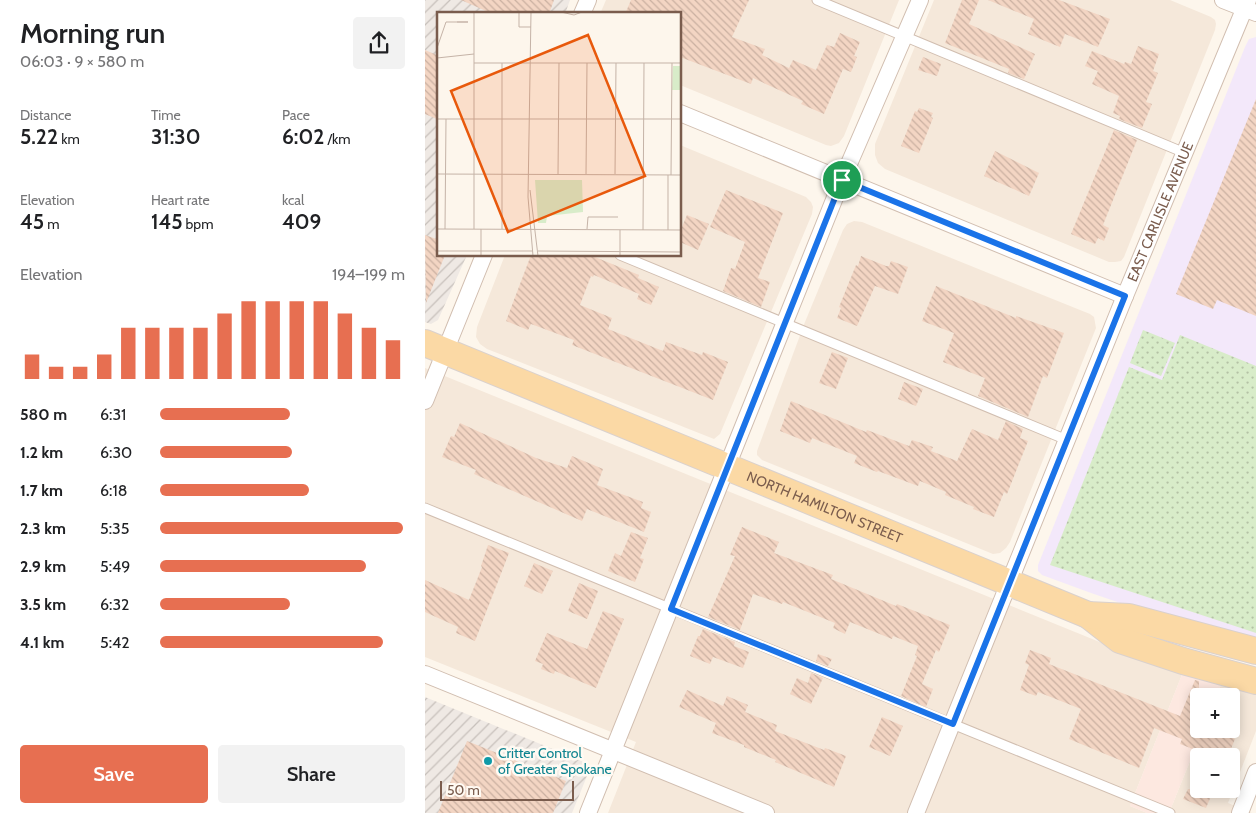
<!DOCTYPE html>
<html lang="en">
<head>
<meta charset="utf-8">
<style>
	body { margin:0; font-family:Cabin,sans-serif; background:#f2f2f2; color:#202124; height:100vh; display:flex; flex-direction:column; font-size:19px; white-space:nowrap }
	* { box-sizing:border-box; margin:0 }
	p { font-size:16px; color:#757577 }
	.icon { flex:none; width:28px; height:28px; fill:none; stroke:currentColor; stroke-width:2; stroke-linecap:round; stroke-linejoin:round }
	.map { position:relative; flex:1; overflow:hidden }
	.side { display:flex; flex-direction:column; background:#fff; width:425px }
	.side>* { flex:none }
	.fabs { position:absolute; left:765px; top:688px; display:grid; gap:10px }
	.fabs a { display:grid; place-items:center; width:50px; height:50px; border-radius:5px; background:#fff; box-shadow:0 2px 12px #0003; font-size:25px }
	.scale { position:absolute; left:15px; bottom:12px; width:134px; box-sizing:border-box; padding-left:5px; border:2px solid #7a5c4d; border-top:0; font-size:14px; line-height:18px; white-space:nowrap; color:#7a5c4d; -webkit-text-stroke:4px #fffaf3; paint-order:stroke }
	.pin { position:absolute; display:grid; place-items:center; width:42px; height:42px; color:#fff; margin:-21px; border:2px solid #fff; border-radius:50%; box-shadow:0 1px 5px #0007 }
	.round { display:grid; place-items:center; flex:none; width:52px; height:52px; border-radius:5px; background:#f2f2f2 }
	.summary { display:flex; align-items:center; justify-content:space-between; height:85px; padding:0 20px }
	h1 { font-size:28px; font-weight:600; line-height:38px }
	.metrics { display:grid; grid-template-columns:repeat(3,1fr); gap:8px; height:85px; padding:5px 20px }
	.metrics div { display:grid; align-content:center }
	.metrics b { font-size:21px; font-weight:600 }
	.metrics small { font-size:14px; font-weight:400 }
	.metrics p { font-size:14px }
	.chart { height:140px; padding:10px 20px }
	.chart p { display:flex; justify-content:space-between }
	.chart svg { width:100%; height:90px; margin-top:5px; stroke:#e76f51; stroke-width:6 }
	.action { display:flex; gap:10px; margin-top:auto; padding:10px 20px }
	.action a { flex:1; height:58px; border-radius:5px; background:#e76f51; color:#fff; font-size:20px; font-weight:600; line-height:58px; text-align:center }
	.action a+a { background:#f2f2f2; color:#202124 }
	ul { padding:0 20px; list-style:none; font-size:16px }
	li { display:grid; grid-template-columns:80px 60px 1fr; align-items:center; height:38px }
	li i { height:12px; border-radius:6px; background:#e76f51 }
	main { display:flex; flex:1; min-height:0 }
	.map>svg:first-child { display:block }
</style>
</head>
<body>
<main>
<section class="side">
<div class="summary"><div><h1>Morning run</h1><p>06:03 · 9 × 580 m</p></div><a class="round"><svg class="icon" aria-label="share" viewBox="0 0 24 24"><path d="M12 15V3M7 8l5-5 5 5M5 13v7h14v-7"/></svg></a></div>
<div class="metrics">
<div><p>Distance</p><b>5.22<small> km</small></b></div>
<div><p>Time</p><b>31:30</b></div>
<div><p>Pace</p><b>6:02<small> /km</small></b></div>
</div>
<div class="metrics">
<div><p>Elevation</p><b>45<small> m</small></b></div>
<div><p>Heart rate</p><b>145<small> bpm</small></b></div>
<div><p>kcal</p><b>409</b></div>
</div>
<div class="chart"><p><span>Elevation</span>194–199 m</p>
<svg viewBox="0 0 160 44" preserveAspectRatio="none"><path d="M5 44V32M15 44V38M25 44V38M35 44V32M45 44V19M55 44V19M65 44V19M75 44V19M85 44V12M95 44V6M105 44V6M115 44V6M125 44V6M135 44V12M145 44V19M155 44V25"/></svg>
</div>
<ul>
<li><b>580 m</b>6:31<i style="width:53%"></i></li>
<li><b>1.2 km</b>6:30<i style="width:54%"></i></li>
<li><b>1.7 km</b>6:18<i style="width:61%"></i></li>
<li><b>2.3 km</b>5:35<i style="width:99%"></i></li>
<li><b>2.9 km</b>5:49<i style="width:84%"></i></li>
<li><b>3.5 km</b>6:32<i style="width:53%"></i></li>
<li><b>4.1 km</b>5:42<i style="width:91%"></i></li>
</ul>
<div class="action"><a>Save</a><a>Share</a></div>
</section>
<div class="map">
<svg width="831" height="813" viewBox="0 0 831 813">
	<defs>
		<pattern id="industrial-furrows" width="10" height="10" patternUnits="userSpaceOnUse" patternTransform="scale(1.25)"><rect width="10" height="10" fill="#efe9e4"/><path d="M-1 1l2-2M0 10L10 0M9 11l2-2" fill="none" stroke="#c7c0bb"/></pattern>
		<pattern id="green-dots" width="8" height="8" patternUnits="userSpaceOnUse" patternTransform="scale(1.25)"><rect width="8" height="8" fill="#d8ecc9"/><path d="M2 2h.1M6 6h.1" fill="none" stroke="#b4c2a5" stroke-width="1.8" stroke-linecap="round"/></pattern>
		<pattern id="building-back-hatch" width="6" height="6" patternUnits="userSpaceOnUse" patternTransform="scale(1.25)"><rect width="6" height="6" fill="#f3d5c3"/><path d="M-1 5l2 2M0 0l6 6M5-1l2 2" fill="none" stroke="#cab0a1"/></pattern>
	</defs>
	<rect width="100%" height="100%" fill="#fdf6ec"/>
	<g fill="#f5e8da" fill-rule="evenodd">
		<polygon points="181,0 474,0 419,136 414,143 406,146 401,145 255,85 255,14 175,14"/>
		<polygon points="509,0 745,0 786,17 790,20 791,24 790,30 699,257 696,261 690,262 684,262 460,169 453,163 450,155 450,144"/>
		<polygon points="255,145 381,197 386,202 388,207 387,214 295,434 289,439 62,349 55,344 51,337 52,327 80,255 255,255"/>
		<polygon points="429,221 437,222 665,314 669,317 671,328 585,542 581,548 575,553 568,554 337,460 332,455 332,451 380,322 418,230 422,224"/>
		<polygon points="0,368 682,645 758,672 705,806 722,813 183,813 211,742 0,657"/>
		<path d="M796,684L831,692V731L803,803L827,813H744L778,729H806V696H792ZM774,756H806V789H774Z"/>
	</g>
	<polygon fill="#fde8e0" points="758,672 796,684 792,696 774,696 774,729 778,729 744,813 722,813 705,806"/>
	<g fill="url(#industrial-furrows)">
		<polygon points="0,0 145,0 140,14 14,14 14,255 42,255 13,320 6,324 0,322"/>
		<polygon points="0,697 157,761 161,768 162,776 147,813 0,813"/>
	</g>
	<polygon fill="#f3e8fa" points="831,37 831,642 716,610 666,593 617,575 613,571 613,565 820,47 824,39"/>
	<g fill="url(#green-dots)">
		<polygon points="718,330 750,343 736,376 705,363"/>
		<polygon points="755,335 831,366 831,633 625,565 704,367 737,380"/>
	</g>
	<g fill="url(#building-back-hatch)">
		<polygon points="36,0 129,0 124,14 60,14 61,11"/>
		<polygon points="206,0 324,0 307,37 340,49 337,55 364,68 368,60 391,70 402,45 409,47 415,33 435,42 429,56 432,57 426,72 418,69 399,114 376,104 378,101 328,78 326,84 255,57 255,14 200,14"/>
		<polygon points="537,0 554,0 544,24 610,54 599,79 583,73 584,69 520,43"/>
		<polygon points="563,0 634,0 685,19 673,47 640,34 635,47 603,34 609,19"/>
		<polygon points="713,46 734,54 728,71 733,73 721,102 727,104 717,128 694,119 695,116 688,113 694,96 667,84 673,71 660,66 667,51 699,64 700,62 706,64"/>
		<polygon points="0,50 14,56 14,120 0,114"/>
		<polygon points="498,57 516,64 512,76 493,70"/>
		<polygon points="831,99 831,316 792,300 788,309 751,294"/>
		<polygon points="494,108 508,113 506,117 508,118 494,153 476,146 490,111 492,112"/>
		<polygon points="689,130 712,140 678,225 684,228 679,241 673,238 670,244 646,234"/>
		<polygon points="570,151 614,173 604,196 559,176"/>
		<polygon points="301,190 358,213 333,278 345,282 336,307 298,291 306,268 310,269 320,242 285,227"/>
		<polygon points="262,215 284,224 273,250 255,242 255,232"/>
		<polygon points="0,235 14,240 14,255 20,255 1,303"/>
		<polygon points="106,255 165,255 214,275 213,278 234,287 226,305 212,299 214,294 169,275 168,277 166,276 155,305 187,318 183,329 238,351 241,342 277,355 278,352 303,362 288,400 147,345 149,340 106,324 103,330 81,321"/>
		<polygon points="436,256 461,266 464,266 466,261 483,267 473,294 450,286 432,326 412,318 416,308 414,307 431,265 433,266"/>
		<polygon points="511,286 591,318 591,316 639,333 622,378 618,376 603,417 553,396 560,378 518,362 529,333 497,321"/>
		<polygon points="407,352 423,358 411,389 394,383"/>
		<polygon points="479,382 498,389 491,406 473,399"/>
		<polygon points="366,401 441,432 442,430 484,446 487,440 508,447 506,451 532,461 547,429 573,440 581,421 598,429 595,438 603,441 582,494 579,492 569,517 548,509 549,507 520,495 521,492 495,481 493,486 453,471 452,472 429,463 432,456 387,438 385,443 355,431"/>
		<polygon points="35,423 111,458 142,468 147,456 178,469 172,485 218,502 216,508 226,512 219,532 162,509 157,521 49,474 51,470 17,457 26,436 29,437"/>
		<polygon points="317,527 354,542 349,553 408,575 406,579 471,606 472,604 525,625 514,652 511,650 497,684 508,689 501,707 476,696 492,656 490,655 493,646 468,636 467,639 425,622 420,634 408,628 410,623 358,602 357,604 328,594 315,630 283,617 310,556 305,555"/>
		<polygon points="206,532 223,538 215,558 219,559 210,582 183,571 190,553 196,556"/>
		<polygon points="63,545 84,553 50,641 31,633 33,627 0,612 0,580 44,600 57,567 56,566"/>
		<polygon points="109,563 128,571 117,594 99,586"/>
		<polygon points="154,583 173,591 162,619 143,611"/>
		<polygon points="178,611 199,619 171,688 130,671 129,674 116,669 118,664 110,661 122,633 162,649"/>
		<polygon points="278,629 310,642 309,646 324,652 318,668 288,657 285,664 265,656 273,636 275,636"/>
		<polygon points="605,650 626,658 624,664 755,716 770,680 774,681 774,729 785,729 810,739 803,756 771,756 773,751 755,744 757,739 729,728 714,768 644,739 656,709 613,692 611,696 595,690 604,665 600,663"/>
		<polygon points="393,654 407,659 403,666 391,661"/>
		<polygon points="386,673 398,678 386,704 365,694 372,678 383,683"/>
		<polygon points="262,690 298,706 302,696 323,705 320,712 352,725 350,731 399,750 400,748 421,756 409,787 350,762 351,760 319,747 319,745 287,733 291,723 254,707"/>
		<polygon points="457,717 478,726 465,756 444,747"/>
		<polygon points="42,741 141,781 128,813 13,813"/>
		<polygon points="763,789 789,789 781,808 758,799"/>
	</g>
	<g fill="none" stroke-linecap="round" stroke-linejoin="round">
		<g stroke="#d1beb0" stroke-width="11">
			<g id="lane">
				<polyline points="392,0 760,153"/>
				<polyline points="195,255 642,440"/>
				<polyline points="0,508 745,813"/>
			</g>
		</g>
		<g stroke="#d1beb0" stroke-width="18">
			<g id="street">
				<polyline points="798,0 831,13"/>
				<polyline points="157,14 163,0"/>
				<polyline points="255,113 700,296"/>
				<polyline points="0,401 59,255"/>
				<polyline points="0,674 341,813"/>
				<polyline points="163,813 417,180 495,0"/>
				<path id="s1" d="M491,813L700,296L823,0"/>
				<polyline points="815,813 831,772"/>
			</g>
		</g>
		<g stroke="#dad1cd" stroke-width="28">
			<g id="primary">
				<path id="s2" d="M0,343L663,615L695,640L758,661L831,681"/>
				<polyline points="663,615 704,617 831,651"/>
			</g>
		</g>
		<use href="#lane" stroke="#fff" stroke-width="9"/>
		<use href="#street" stroke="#fff" stroke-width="16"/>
		<use href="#primary" stroke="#fbd9a5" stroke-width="26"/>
	</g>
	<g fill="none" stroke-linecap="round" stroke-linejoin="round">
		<g stroke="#fff" stroke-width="10">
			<polygon id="route" points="417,180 700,296 528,724 246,609"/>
		</g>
		<use href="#route" stroke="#1a73e8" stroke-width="6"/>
	</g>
	<circle fill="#0f9aa8" stroke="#fffaf3" stroke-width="2" cx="63" cy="761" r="5"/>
	<g text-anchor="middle" stroke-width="5" stroke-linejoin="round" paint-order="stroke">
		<g font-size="14" fill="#7a5c4d" stroke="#fffaf3">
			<text dy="5" stroke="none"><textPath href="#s1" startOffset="649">EAST CARLISLE AVENUE</textPath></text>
			<text dy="5" stroke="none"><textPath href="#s2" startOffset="432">NORTH HAMILTON STREET</textPath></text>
		</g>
		<g font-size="14" fill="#0d838f" stroke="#fffaf3" text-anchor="start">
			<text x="73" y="758">Critter Control<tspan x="73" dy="16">of Greater Spokane</tspan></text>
		</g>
	</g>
	<g transform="translate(12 12)">
		<rect width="244" height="244" fill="#fdf6ec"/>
		<path d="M236,54H244V78H235ZM98,168H145L146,200L110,204L109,211H101Z" fill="#d8ecc9"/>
		<path fill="none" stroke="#c5b3a7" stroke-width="1" d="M82,0V15H94M94,0L91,185L96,244M124,0L137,3L145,0M0,36L9,10H31H20M0,46L37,42M37,51H244M0,107H244M0,162L244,163M121,162L122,51M149,162L150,51M178,162L179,51M231,163V218M234,163L235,51M93,178L101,244M0,217L244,218M8,217L9,107M37,217V0M44,217V244M65,217V51M150,217L151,205H181M183,218V244M206,218L207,51M0,239H96M101,239L244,240"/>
		<path fill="#e8590c" fill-opacity="0.15" stroke="#e8590c" stroke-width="2.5" d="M151,23L208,164L71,220L14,79Z"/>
		<rect width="244" height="244" fill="none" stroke="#7a5c4d" stroke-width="2.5"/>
	</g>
</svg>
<div class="fabs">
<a>+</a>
<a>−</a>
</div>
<div class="scale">50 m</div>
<div class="pin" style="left:417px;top:180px;background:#1e9e55"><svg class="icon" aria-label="arrive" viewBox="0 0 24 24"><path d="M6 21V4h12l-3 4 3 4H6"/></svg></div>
</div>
</main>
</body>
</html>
